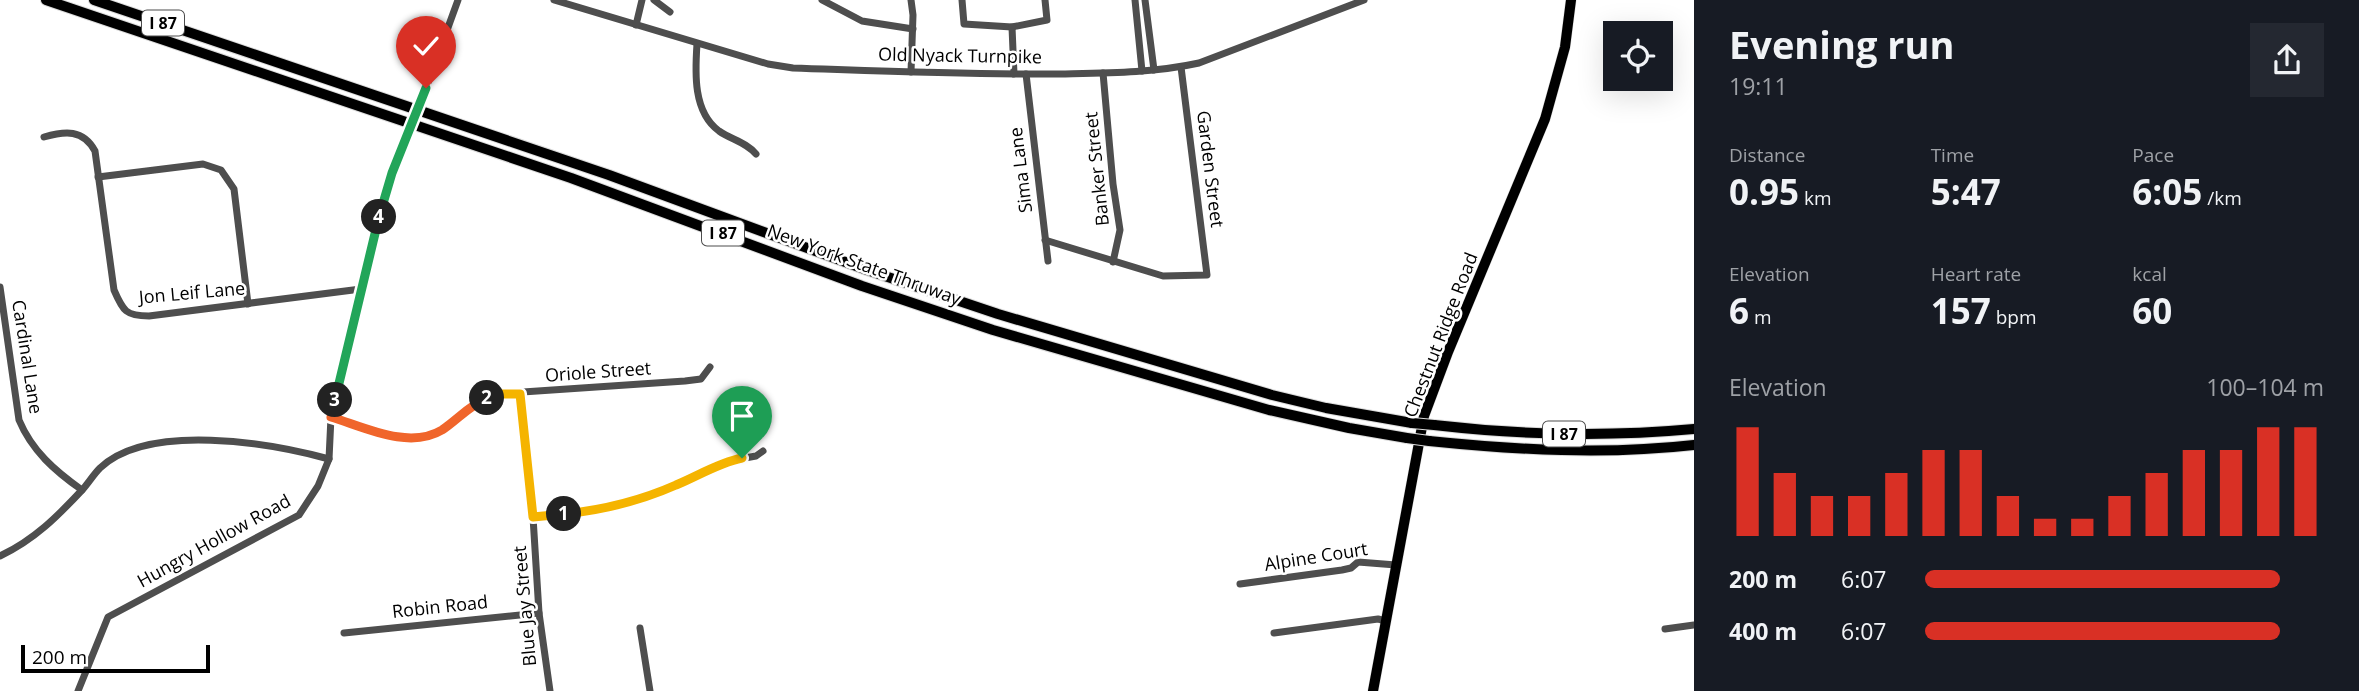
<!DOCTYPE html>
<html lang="en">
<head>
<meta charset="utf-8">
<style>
	body { margin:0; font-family:"Open Sans",sans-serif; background:#242831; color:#f1f3f6; height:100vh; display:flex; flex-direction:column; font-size:26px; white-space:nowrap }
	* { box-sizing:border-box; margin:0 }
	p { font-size:23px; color:#9ea1a6 }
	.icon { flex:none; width:38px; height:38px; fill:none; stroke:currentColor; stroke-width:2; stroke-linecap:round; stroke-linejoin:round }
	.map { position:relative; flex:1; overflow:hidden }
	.details { display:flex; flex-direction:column; background:#171b24; width:665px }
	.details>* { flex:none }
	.buttons { position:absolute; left:1603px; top:21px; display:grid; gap:14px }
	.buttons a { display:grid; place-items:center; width:70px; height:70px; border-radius:0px; background:#171b24; box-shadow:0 7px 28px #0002; font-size:35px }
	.scale { position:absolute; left:21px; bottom:18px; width:189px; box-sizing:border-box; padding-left:7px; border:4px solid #000; border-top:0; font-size:19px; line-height:24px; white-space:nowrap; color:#000; -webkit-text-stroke:5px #fff; paint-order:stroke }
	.pin { position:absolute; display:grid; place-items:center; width:60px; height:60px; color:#fff; margin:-72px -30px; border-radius:50% 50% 50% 0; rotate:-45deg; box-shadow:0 0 7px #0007 }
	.pin .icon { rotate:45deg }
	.km { position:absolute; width:35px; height:35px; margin:-18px; border-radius:50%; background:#222; color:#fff; font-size:19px; line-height:35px; text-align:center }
	.round { display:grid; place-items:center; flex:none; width:74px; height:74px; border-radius:0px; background:#242831 }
	.overview { display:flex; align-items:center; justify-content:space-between; height:119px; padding:0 35px }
	h1 { font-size:38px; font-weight:700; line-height:52px }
	.figures { display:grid; grid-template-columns:repeat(3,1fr); gap:10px; height:119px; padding:7px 35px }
	.figures div { display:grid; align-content:center }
	.figures b { font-size:35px; font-weight:700 }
	.figures small { font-size:19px; font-weight:400 }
	.figures p { font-size:19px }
	.chart { height:196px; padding:14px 35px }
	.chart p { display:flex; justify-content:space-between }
	.chart svg { width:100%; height:126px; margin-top:7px; stroke:#d93025; stroke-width:6 }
	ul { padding:0 35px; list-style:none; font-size:23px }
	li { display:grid; grid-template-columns:112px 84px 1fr; align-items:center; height:52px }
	li i { height:18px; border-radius:9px; background:#d93025 }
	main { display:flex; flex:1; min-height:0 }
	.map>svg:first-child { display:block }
</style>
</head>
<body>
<main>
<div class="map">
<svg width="1694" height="691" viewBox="0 0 1694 691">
	<rect width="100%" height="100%" fill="#fff"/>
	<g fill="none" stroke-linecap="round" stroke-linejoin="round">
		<g stroke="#dbdbdb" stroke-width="11">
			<polyline id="major" points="1373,691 1424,416 1448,352 1545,119 1565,47 1571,0"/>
		</g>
		<g stroke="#dbdbdb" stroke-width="12">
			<g id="highway">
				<polyline points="46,0 571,178 862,286 993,330 1269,410 1349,428 1407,438"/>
				<polyline points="94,0 609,175 867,270 998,314 1272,395 1326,408 1412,423"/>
				<path d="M1434,425C1520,435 1607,437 1694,429"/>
				<path d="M1429,441C1517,450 1606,455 1694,445"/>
			</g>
		</g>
		<g stroke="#4e4e4e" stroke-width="7">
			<path d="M554,0L768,64L793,68C882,71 971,75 1060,74C1107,73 1153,73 1199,63L1364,0"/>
			<polyline points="654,0 670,12"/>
			<polyline points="822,0 862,21 913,29"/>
			<polyline points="911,0 913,15 911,72"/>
			<polyline points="962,0 964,24 1012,27 1047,20 1045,0"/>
			<polyline points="1135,0 1142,71"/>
			<polyline points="1145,0 1154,70"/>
			<polyline points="636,25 642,0"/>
			<polyline points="1012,27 1014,74"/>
			<path d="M697,44C695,73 693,112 719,131C732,140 746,142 756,154"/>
			<polyline points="1103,73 1113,184 1120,230 1113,262"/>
			<polyline points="1026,74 1048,261"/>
			<polyline points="426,88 458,0"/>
			<path d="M44,137C65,131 83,129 95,151L114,290C123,311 126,316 149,316L361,289"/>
			<polyline points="98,177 203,164 221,170 234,189 248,304"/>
			<polyline points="1045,240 1163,276 1207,275 1181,67"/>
			<path d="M0,287L19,420C32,451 55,471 82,490"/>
			<polyline points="520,393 533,517 539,613 550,691"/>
			<path d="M331,417C366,427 412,452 445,428C462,416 476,403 495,394L685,381L701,379L710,367"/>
			<polyline points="533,517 593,511 620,504 672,487 723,462 756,456 763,451"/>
			<path d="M0,556C34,540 58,516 83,489C89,482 94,474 100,468C149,422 270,443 329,459"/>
			<polyline points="1240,584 1342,570 1351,568 1358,562 1396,565"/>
			<polyline points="640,628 650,691"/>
			<polyline points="1665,629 1694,625"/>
			<polyline points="344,633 539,613"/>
			<polyline points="1274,633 1378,619 1386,621"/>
			<polyline points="78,691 108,617 299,515 318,486 329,459 331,417 346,350 384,199 402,146"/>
		</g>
		<use href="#major" stroke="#000" stroke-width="10"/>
		<use href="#highway" stroke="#000" stroke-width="10"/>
		<g stroke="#dbdbdb" stroke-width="12" stroke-linecap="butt">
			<g id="highway-bridge">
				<polyline points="1412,423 1434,425"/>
				<polyline points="1407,438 1429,441"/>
			</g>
		</g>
		<polyline stroke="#4e4e4e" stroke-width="7" points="402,146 426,88"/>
		<use href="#highway-bridge" stroke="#000" stroke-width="10"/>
	</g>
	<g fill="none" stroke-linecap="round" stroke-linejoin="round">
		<g stroke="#fff" stroke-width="14">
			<path id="split-1" d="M564,514C602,510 640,501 676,485C698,476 718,463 742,458"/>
		</g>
		<g stroke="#fff" stroke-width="14">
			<polyline id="split-2" points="487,398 495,394 520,394 533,517 564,514"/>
		</g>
		<g stroke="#fff" stroke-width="14">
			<path id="split-3" d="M335,400L331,417C364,427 409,450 442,430C457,420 470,405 487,398"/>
		</g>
		<g stroke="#fff" stroke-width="14">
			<polyline id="split-4" points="335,400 379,217"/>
		</g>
		<g stroke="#fff" stroke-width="14">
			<polyline id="split-5" points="379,217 392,173 426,88"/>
		</g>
		<use href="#split-1" stroke="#f5b400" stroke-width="9"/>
		<use href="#split-2" stroke="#f5b400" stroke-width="9"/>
		<use href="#split-3" stroke="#f0652b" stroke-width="9"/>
		<use href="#split-4" stroke="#22a559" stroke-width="9"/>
		<use href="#split-5" stroke="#22a559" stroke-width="9"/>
	</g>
	<g text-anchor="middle" stroke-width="5" stroke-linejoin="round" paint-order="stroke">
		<g fill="#fff" stroke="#4c4c4c" stroke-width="2">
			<rect x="142" y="10.5" width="42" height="25" rx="5"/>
			<rect x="702" y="220.5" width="42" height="25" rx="5"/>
			<rect x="1543" y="421.5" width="42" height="25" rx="5"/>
		</g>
		<g font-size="16" font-weight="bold" fill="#000">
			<text x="163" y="29">I 87</text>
			<text x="723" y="239">I 87</text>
			<text x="1564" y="440">I 87</text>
		</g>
		<g font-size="18" fill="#000" stroke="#fff">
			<text transform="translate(960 56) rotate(1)" y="6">Old Nyack Turnpike</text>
			<text transform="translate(1097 169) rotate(-96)" y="6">Banker Street</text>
			<text transform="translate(1210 169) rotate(83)" y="6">Garden Street</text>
			<text transform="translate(1021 170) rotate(-97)" y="6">Sima Lane</text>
			<text transform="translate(864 265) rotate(20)" y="6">New York State Thruway</text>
			<text transform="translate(192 293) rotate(-5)" y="6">Jon Leif Lane</text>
			<text transform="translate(1441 335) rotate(-69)" y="6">Chestnut Ridge Road</text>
			<text transform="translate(27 357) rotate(81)" y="6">Cardinal Lane</text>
			<text transform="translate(598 372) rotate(-4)" y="6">Oriole Street</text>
			<text transform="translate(214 541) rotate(-29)" y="6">Hungry Hollow Road</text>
			<text transform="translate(1316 557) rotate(-9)" y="6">Alpine Court</text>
			<text transform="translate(525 606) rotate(-95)" y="6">Blue Jay Street</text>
			<text transform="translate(440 607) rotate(-6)" y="6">Robin Road</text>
		</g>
	</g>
</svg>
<div class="buttons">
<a><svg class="icon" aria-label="locate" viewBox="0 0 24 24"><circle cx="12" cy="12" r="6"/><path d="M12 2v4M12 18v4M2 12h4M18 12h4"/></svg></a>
</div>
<div class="scale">200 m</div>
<div class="pin" style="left:742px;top:458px;background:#1e9e55"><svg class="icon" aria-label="arrive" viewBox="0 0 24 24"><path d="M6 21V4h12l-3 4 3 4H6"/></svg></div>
<div class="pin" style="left:426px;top:88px;background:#d93025"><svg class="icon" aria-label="check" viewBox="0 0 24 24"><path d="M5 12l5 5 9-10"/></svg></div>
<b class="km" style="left:564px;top:514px">1</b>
<b class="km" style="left:487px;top:398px">2</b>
<b class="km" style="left:335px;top:400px">3</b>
<b class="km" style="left:379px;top:217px">4</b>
</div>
<section class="details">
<div class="overview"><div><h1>Evening run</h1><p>19:11</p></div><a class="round"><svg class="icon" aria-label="share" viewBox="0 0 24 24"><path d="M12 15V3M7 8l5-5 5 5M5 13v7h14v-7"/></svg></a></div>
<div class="figures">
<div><p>Distance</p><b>0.95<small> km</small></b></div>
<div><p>Time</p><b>5:47</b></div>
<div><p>Pace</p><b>6:05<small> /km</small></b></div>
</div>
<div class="figures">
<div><p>Elevation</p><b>6<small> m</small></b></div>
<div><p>Heart rate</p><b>157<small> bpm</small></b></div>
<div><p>kcal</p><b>60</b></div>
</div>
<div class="chart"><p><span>Elevation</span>100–104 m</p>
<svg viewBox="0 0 160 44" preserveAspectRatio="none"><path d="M5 44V6M15 44V22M25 44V30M35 44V30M45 44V22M55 44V14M65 44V14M75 44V30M85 44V38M95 44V38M105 44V30M115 44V22M125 44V14M135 44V14M145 44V6M155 44V6"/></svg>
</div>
<ul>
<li><b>200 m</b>6:07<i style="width:89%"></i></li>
<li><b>400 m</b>6:07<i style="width:89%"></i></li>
</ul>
</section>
</main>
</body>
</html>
